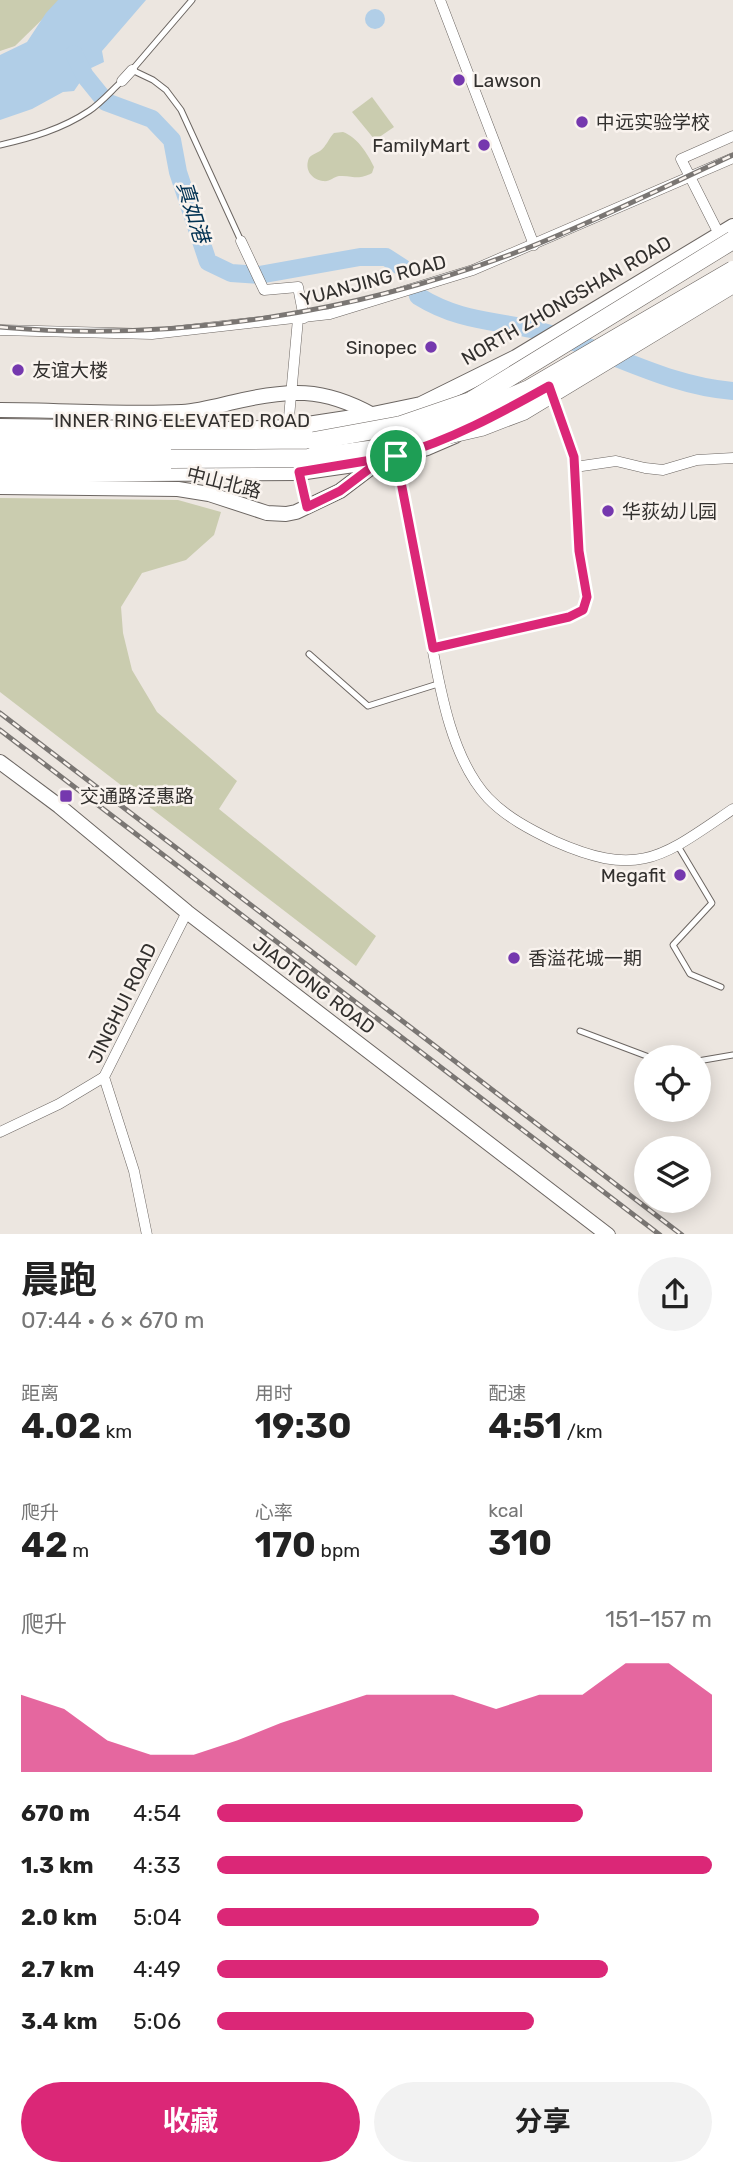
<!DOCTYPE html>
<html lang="zh">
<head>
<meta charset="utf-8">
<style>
	body { margin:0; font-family:Rubik,"Noto Sans SC",sans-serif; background:#f2f2f2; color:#222; height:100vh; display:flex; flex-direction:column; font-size:26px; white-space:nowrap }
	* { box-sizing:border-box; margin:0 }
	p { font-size:23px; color:#767676 }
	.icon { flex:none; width:38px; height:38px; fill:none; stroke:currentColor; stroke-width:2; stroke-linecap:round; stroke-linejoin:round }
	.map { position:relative; height:1234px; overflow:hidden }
	.details { display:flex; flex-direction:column; background:#fff; flex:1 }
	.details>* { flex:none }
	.fabs { position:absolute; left:634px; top:1045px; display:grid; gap:14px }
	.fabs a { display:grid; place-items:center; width:77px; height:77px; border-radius:50%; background:#fff; box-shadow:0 4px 18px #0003; font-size:35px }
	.pin { position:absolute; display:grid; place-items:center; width:60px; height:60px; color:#fff; margin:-30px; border:4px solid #fff; border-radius:50%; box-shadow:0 2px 7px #0007 }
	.round { display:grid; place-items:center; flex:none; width:74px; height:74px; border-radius:37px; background:#f2f2f2 }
	.summary { display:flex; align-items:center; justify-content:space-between; height:119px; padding:0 21px }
	h1 { font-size:38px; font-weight:700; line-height:52px }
	.figures { display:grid; grid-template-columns:repeat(3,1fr); gap:10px; height:119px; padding:7px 21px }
	.figures div { display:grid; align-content:center }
	.figures b { font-size:35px; font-weight:700 }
	.figures small { font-size:19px; font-weight:400 }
	.figures p { font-size:19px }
	.chart { height:196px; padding:14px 21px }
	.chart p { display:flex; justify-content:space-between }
	.chart svg { width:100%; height:126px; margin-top:7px; fill:#db2777; opacity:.7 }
	.primary-button { display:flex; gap:14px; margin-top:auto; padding:14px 21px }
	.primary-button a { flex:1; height:80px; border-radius:42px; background:#db2777; color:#fff; font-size:28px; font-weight:700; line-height:80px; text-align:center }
	.primary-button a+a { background:#f2f2f2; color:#222 }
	ul { padding:0 21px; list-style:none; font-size:23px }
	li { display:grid; grid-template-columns:112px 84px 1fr; align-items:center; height:52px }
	li i { height:18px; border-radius:9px; background:#db2777 }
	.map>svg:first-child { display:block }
</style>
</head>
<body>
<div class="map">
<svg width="733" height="1235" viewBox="0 0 733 1235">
	<rect width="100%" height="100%" fill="#ece6e0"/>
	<g fill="#caccaf">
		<polygon points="0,0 62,0 15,46 0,51"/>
		<polygon points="372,97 394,127 375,140 352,112"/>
		<path d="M343,132C357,137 368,154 374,167L372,173C357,181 354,175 339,176C333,177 330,182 323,181C314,180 305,172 308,161C309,155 315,154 320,151C326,147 329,138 334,133Z"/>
		<polygon points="0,498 178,500 221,512 214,535 186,560 142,573 121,607 123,633 132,670 157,712 237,781 219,809 376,936 356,966 0,692"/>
	</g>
	<g fill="#b1cee7">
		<polygon points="58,0 146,0 102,51 104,62 89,69 74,91 63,92 32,109 0,120 0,55 27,42 46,13"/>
		<circle cx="375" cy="19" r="10"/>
	</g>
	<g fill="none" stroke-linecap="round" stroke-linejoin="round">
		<g stroke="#b1cee7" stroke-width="18">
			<polyline points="74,54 85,76 106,102 152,119 172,140 178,172 208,262 231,273 259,275 360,257 386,257 403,268"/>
			<path d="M418,296C460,322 494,320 540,331C605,348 665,386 733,391"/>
		</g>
		<g stroke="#6c6662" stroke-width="7">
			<g id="service">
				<polyline points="192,0 132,70 153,80 166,90 181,110 241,241"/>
				<path d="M0,145C31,138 62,129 89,111C101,103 111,91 122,81"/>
				<polyline points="309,654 368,706 441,683"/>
				<polyline points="678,846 712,903 673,945 690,974 721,987"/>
				<polyline points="580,1031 649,1057"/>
				<polyline points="698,1061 733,1055"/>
			</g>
		</g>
		<g stroke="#6c6662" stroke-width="11">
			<g id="minor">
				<polyline points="440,0 534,245"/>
				<polyline points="122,81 132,70"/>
				<polyline points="719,234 681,159 733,136"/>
				<polyline points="241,241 264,290 298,287 304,318"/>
				<polyline points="0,330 152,334 330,314 473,270 733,158"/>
				<polyline points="288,428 298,319"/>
				<path d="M395,453C405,505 415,557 425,609C437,668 446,753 488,798C506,817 531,830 554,841C640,879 662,857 733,809"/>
				<polyline points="575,467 616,461 645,468 663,470 697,460 733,458"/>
				<polyline points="299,472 307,507"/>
				<polyline points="433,648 569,617 583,610 587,597 579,551 574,457 551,390"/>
				<polyline points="0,1132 59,1104 104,1077"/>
				<polyline points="147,1235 134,1171 104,1077 187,912"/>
			</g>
		</g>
		<g stroke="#6c6662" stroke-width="16">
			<g id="secondary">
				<path d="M0,410C60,410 122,415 182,412C199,411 217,406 234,402C288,389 323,387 373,415"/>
				<polyline points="0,487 178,489 209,494 267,513 286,514 296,512 340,491 381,460"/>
				<polyline points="0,762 59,806 187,912 608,1235"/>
			</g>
		</g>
		<g stroke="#6c6662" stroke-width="18">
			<g id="primary">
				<polyline points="0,427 237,430 288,428 373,415 421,405 516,358 733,227"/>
				<polyline points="0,474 299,472 381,460 427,447 455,435"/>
			</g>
		</g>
		<g stroke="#6c6662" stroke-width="19">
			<g id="trunk">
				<polyline points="0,441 172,443 314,441"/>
				<polyline points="0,457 171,459"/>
			</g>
		</g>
		<use href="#service" stroke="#fff" stroke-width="5"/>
		<use href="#minor" stroke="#fff" stroke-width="10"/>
		<use href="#secondary" stroke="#fff" stroke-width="14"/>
		<use href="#primary" stroke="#fff" stroke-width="16"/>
		<use href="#trunk" stroke="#fff" stroke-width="18"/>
		<g stroke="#7a7673" stroke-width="5">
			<g id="rail">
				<path d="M0,327C177,343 360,312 525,249C596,221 664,187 733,155"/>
				<polyline points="0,713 682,1235"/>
				<polyline points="0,730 660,1235"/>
			</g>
		</g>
		<use href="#rail" stroke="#f9f3ee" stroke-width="2.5" stroke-dasharray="8" stroke-linecap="butt"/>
		<g stroke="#6c6662" stroke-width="19" stroke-linecap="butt">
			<g id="trunk-bridge">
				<polyline points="442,436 481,427 523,411 733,284"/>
				<polyline points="314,441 401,425 471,401 733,240"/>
				<polyline points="171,459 308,458 384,448 408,441 529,389 733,270"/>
			</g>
		</g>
		<use href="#trunk-bridge" stroke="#fff" stroke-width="18"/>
	</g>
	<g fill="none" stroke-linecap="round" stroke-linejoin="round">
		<g stroke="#fff" stroke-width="14">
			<path id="route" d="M396,456L381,460L340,491L307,507L299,472L396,456L433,648L569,617L583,610L587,597L579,551L574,457L549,386C499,414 451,440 396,456"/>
		</g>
		<use href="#route" stroke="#db2777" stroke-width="9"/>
	</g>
	<g fill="#7538ae" stroke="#f9f3ee" stroke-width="2.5">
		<circle cx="459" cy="80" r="7"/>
		<circle cx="582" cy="122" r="7"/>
		<circle cx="484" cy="145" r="7"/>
		<circle cx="431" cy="347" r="7"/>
		<circle cx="18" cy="370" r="7"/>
		<circle cx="608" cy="511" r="7"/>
		<rect x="59" y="789" width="14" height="14" rx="3.5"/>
		<circle cx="680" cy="875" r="7"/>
		<circle cx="514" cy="958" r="7"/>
	</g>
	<g text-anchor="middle" stroke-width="5" stroke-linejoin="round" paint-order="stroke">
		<g font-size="19" fill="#32302e" stroke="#f9f3ee" text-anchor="start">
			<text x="473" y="87">Lawson</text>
			<text x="596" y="129">中远实验学校</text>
			<text x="470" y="152" text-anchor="end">FamilyMart</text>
			<text x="417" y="354" text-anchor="end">Sinopec</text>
			<text x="32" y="377">友谊大楼</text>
			<text x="622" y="518">华荻幼儿园</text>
			<text x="80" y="803">交通路泾惠路</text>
			<text x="666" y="882" text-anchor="end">Megafit</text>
			<text x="528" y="965">香溢花城一期</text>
		</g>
		<g font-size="19" fill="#32302e" stroke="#f9f3ee">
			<text transform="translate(373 280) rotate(-15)" y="7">YUANJING ROAD</text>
			<text transform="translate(566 300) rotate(-30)" y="7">NORTH ZHONGSHAN ROAD</text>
			<text x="182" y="427">INNER RING ELEVATED ROAD</text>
			<text transform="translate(224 482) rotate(14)" y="7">中山北路</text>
			<text transform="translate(314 985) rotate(37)" y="7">JIAOTONG ROAD</text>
			<text transform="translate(122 1003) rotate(-64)" y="7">JINGHUI ROAD</text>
		</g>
		<g font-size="21" font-style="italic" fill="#003152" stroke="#f9f3ee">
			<text transform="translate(193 212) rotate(73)" y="7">真如港</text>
		</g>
	</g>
</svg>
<div class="fabs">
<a><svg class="icon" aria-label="locate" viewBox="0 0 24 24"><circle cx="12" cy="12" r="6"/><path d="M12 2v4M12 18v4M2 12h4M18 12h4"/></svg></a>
<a><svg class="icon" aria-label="layers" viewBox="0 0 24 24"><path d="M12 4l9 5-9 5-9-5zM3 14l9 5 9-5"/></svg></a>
</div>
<div class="pin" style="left:396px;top:456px;background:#1e9e55"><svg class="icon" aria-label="arrive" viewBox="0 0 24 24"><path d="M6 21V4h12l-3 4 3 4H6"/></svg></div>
</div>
<section class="details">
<div class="summary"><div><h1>晨跑</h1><p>07:44 · 6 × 670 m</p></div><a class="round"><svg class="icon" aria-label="share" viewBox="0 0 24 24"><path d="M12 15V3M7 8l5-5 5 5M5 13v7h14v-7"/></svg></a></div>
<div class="figures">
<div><p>距离</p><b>4.02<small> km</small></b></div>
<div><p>用时</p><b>19:30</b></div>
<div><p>配速</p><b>4:51<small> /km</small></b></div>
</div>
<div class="figures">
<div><p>爬升</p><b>42<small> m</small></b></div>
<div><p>心率</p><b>170<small> bpm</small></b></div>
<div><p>kcal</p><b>310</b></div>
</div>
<div class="chart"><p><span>爬升</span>151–157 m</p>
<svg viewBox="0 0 160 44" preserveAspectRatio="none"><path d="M0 44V17L10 22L20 33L30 38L40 38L50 33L60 27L70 22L80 17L90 17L100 17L110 22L120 17L130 17L140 6L150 6L160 17V44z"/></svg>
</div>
<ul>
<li><b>670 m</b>4:54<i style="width:74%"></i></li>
<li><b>1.3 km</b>4:33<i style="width:100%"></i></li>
<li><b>2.0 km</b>5:04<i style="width:65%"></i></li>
<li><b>2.7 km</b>4:49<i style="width:79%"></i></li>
<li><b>3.4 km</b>5:06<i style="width:64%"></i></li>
</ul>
<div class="primary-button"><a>收藏</a><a>分享</a></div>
</section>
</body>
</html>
